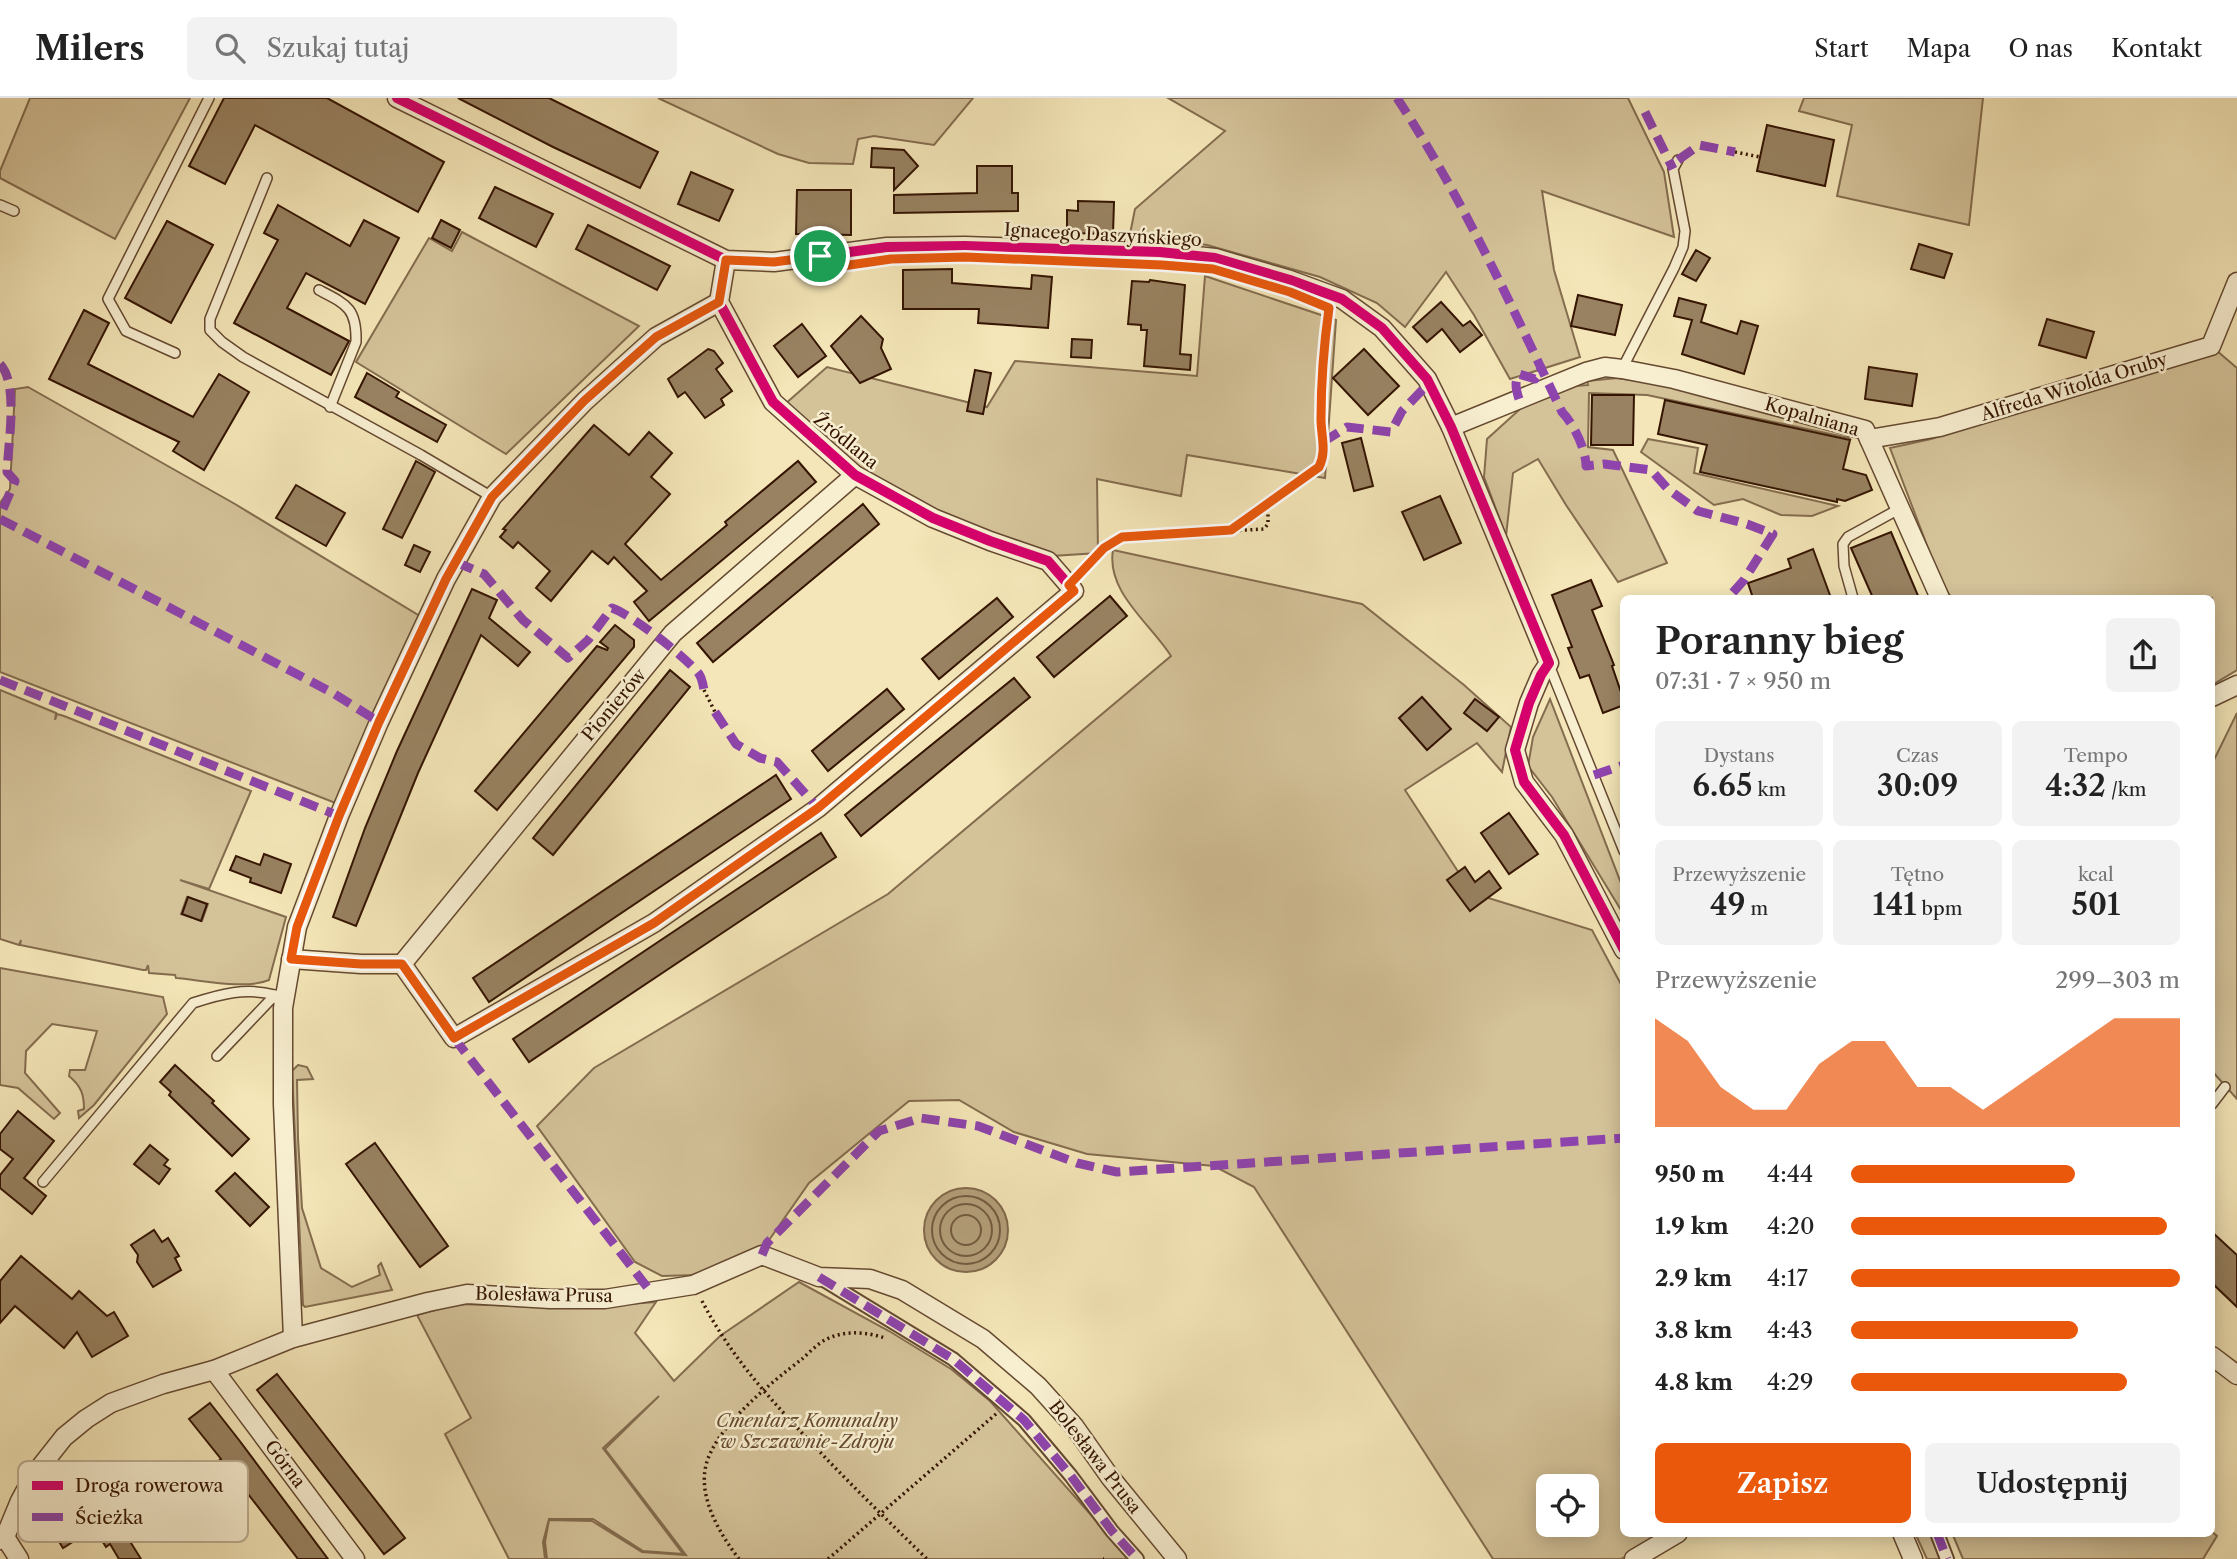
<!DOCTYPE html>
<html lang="pl">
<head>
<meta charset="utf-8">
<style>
	body { margin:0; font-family:"Libre Caslon Text",serif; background:#f2f2f2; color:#222; height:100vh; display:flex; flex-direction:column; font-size:26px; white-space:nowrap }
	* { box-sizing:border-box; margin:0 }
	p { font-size:23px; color:#767676 }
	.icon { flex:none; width:38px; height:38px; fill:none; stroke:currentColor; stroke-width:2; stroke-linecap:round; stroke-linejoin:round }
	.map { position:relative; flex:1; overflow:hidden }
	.sheet { position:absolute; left:1620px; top:497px; width:595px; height:942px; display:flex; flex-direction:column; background:#fff; border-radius:10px; box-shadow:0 4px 18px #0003 }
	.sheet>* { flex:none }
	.controls { position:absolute; left:1536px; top:1376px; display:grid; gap:14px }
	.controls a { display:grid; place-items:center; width:63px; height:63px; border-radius:10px; background:#fff; box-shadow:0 4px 18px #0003; font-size:35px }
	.pin { position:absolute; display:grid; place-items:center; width:60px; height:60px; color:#fff; margin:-30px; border:4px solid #fff; border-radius:50%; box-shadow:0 2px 7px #0007 }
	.round { display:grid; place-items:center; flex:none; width:74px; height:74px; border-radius:10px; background:#f2f2f2 }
	.overview { display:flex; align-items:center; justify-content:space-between; height:119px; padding:0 35px }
	h1 { font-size:38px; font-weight:600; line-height:52px }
	.metrics { display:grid; grid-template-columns:repeat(3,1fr); gap:10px; height:119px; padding:7px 35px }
	.metrics div { display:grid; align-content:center; border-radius:10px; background:#f2f2f2; text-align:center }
	.metrics b { font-size:30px; font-weight:600 }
	.metrics small { font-size:19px; font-weight:400 }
	.metrics p { font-size:19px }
	.chart { height:196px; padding:14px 35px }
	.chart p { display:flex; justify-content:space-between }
	.chart svg { width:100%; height:126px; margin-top:7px; fill:#ea580c; opacity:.7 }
	.cta { display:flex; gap:14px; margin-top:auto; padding:14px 35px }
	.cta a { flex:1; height:80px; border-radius:10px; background:#ea580c; color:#fff; font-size:28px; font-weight:600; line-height:80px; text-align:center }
	.cta a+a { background:#f2f2f2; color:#222 }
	ul { padding:0 35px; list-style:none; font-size:23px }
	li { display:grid; grid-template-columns:112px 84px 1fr; align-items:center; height:52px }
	li i { height:18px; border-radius:9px; background:#ea580c }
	header { display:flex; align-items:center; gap:42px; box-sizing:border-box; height:98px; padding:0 35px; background:#fff; border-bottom:2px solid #e0e0e0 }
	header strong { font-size:33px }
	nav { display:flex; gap:38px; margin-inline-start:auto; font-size:24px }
	.search { width:490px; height:63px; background:#f2f2f2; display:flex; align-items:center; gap:18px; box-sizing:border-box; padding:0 24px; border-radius:10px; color:#767676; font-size:26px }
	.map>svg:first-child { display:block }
</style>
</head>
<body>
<header>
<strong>Milers</strong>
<div class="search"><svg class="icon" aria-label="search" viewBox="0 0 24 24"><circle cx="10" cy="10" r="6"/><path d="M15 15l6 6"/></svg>Szukaj tutaj</div>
<nav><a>Start</a><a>Mapa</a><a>O nas</a><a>Kontakt</a></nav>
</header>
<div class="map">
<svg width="2237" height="1461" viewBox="0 0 2237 1461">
	<rect width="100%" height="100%" fill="#f4e6b8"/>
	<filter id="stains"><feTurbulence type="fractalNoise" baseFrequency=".00286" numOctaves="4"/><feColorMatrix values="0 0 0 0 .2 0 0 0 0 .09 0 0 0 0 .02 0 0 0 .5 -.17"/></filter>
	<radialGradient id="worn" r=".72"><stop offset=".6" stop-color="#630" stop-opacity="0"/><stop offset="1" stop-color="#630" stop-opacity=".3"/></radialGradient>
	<g fill="#d4c299" stroke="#846c4e" stroke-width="2" fill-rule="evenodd">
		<polygon points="30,0 190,0 115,141 0,80 0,73"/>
		<polygon points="658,0 973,0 934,47 874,38 858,41 853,66 809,65 778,56"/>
		<polygon points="1168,0 1628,0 1664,74 1674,139 1542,93 1554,172 1580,259 1510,281 1474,217 1446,174 1405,229 1377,205 1320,179 1207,147 1130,136 1135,111 1225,33"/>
		<polygon points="1804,0 1983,0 1969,127 1837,98 1852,27 1799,13"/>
		<polygon points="462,134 639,228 506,356 356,264 429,140 452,153"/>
		<polygon points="1205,178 1336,222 1325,380 1187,357 1181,398 1097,381 1098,455 1052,458 975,429 876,388 784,307 827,269 987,309 1015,263 1197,278"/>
		<polygon points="2216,252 2237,270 2237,572 2212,587 2212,500 1952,500 1942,487 1890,350 1931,341"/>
		<polygon points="1617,280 1659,286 1842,333 1849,340 1647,297 1589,295 1588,349 1613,352 1667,465 1618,484 1566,407 1538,361 1513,375 1506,438 1484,379 1487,341 1530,302 1573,288 1588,287 1587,283"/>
		<polygon points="28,289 235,406 423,520 338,706 0,574 0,405 10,391 15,291"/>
		<polygon points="1648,341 1698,350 1694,375 1838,408 1812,418 1781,417 1743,401 1714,407 1641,354"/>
		<path d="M1113,452L1362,506L1464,587L1511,629L1502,674L1477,645L1405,692L1472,795L1592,832L1624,892V1435H1666L1621,1461H1493L1254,1089L1214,1068L1087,1056L1014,1034L959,1002L909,1003L809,1085L767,1145L695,1177L662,1178L635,1164L537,1028L594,970L888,796L1171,558C1150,525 1106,494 1113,452ZM1549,1388H1587V1426H1549Z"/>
		<path d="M0,592L56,615L55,622L57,616L64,618L251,693L209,791L180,782L286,819L269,882C246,892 201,882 176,880L175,877L149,875L148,867L146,872H143L20,847L21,842L19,847L0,841ZM187,799L208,806L202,823L181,816Z"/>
		<polygon points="1550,601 1624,793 1624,817 1552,699 1528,668 1533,639"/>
		<polygon points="2237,615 2237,1001 2212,973 2212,666"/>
		<path d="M0,870L163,899L167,916L94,1007L79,1020L78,1013L84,1011C84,996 81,988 69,978L70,972H85L97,933L52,926L26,953L25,975L60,1015L54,1021L18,990L0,987Z"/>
		<polygon points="298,967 307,969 313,981 297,982 298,1040 302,1110 321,1170 352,1189 380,1177 378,1168 381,1165 392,1192 305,1209 303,1207 292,973"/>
		<polygon points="799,1184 889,1233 951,1271 990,1303 1130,1461 547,1461 545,1444 549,1422 592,1423 642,1454 686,1457 605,1351 659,1298 603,1350 683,1456 643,1453 593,1421 549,1421 543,1444 545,1461 509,1461 445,1336 471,1320 417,1217 458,1206 574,1210 656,1204 635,1235 674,1283 720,1238"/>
		<polygon points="2212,1434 2217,1438 2203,1461 1963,1461 1952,1435"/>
		<polygon points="1915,1435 1931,1435 1941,1461 1927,1461"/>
	</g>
	<circle fill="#b39f7a" stroke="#81684a" stroke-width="2" cx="966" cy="1132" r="42"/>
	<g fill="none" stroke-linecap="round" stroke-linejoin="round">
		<g stroke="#745a3e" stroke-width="2">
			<circle cx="966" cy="1132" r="34"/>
			<circle cx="966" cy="1132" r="26"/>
			<circle cx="966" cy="1132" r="15"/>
		</g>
	</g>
	<g fill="#988261" stroke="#351502" stroke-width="2">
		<polygon points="224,0 327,0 444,64 418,114 255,27 225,86 189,68"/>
		<polygon points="458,0 549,0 658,54 640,90 553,49"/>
		<polygon points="1767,27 1834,42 1825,88 1757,73"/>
		<polygon points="872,50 904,52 918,68 894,92 894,70 871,69"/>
		<polygon points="977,68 1012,68 1012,95 1018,95 1018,113 894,115 894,97 977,95"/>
		<polygon points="691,74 733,92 719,123 678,106"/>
		<polygon points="495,89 553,116 536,149 479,120"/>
		<polygon points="797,92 851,92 851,137 796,136"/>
		<polygon points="1078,103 1114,104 1113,136 1067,135 1067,112 1078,113"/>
		<polygon points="278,107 350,148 364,122 399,140 365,206 306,175 287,210 349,243 331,277 234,225 278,142 264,135"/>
		<polygon points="441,122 460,132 451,150 432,140"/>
		<polygon points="167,123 213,147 171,225 125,200"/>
		<polygon points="588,127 670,168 657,192 576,151"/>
		<polygon points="1919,146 1952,156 1944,180 1911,171"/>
		<polygon points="1696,152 1710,160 1696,183 1682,176"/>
		<polygon points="952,171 952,185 1031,191 1032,177 1052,179 1048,230 978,225 979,211 903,211 903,172"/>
		<polygon points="1150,182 1185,187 1180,256 1191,257 1190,272 1144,268 1147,232 1141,232 1141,227 1128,226 1132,183 1149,184"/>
		<polygon points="1578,197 1622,207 1615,237 1571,228"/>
		<polygon points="1679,200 1706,207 1701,224 1737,236 1741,223 1758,228 1744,276 1682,256 1692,222 1674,218"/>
		<polygon points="1441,204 1463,228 1470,223 1482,237 1460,254 1442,231 1427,244 1413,229"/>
		<polygon points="84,212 109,225 88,266 193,319 219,276 249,294 204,372 173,353 179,344 49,281"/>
		<polygon points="861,218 883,241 881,250 891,271 860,285 831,248"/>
		<polygon points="2047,221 2094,234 2086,260 2039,247"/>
		<polygon points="802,226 826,258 798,279 774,248"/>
		<polygon points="1072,241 1092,242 1091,260 1071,259"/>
		<polygon points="708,251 714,253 723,265 716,271 732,293 721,301 724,307 705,320 685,294 678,299 668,281"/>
		<polygon points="1364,251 1399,288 1368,317 1333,280"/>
		<polygon points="1869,269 1917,276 1912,308 1865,301"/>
		<polygon points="975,272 991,275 983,316 967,313"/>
		<polygon points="367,275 399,294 396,299 446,327 437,344 355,299"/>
		<polygon points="1592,297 1634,297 1633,347 1591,347"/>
		<polygon points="1665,302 1850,342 1843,371 1866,377 1872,392 1845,403 1837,401 1837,404 1700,374 1707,347 1658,336"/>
		<polygon points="594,327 629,357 649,334 672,355 651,379 670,396 625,446 661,482 727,427 725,424 798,363 816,384 649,523 634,504 647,493 614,459 608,466 592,453 551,503 536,490 550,473 518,444 513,450 500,439 506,432 503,431"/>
		<polygon points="1361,340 1373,388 1354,393 1342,345"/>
		<polygon points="416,363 435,374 402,440 383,431"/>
		<polygon points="296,387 345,415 326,448 276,420"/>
		<polygon points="1440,398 1461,445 1424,462 1402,414"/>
		<polygon points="863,406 879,426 713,564 697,545"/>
		<polygon points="1891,434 1919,500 1873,500 1851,450"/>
		<polygon points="414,447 430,454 420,474 405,467"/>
		<polygon points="1813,451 1831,500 1753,500 1748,485 1791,470 1788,461"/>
		<polygon points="1591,482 1602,508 1592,512 1614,567 1612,568 1624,603 1624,607 1603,615 1589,577 1580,580 1568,550 1572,549 1552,497"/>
		<polygon points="472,491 497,502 489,520 530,554 518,568 481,537 418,675 356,828 333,819 365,730 397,653"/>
		<polygon points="1110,498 1127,518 1054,579 1037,559"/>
		<polygon points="997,500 1013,519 939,581 922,561"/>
		<polygon points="615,527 634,542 634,549 497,712 475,693 597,548 607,552 608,550 600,544"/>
		<polygon points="670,572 690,589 553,757 533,740"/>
		<polygon points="1014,580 1030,599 861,738 845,717"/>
		<polygon points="887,591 904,611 828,673 812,653"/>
		<polygon points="1422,599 1451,631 1427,652 1399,620"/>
		<polygon points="1475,601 1499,619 1487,633 1464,615"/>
		<polygon points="776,677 791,701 489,904 473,880"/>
		<polygon points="1509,715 1538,756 1509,776 1481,735"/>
		<polygon points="821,735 836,759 529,964 513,941"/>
		<polygon points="264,756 291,766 281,795 250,784 251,780 230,772 236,758 260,767"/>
		<polygon points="1465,769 1475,784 1489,773 1501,790 1470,813 1447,782"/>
		<polygon points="188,799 207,806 201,823 182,816"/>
		<polygon points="175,967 214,1003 212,1005 249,1041 232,1058 169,997 171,994 160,984"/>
		<polygon points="18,1013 54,1043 24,1080 46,1098 32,1116 0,1090 0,1077 13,1061 0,1051 0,1036"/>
		<polygon points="375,1045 448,1148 420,1169 346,1066"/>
		<polygon points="150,1047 168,1062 164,1067 170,1071 159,1086 134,1066"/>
		<polygon points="235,1075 269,1109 250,1128 216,1093"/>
		<polygon points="154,1132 162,1144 168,1140 179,1158 175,1160 181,1172 153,1189 137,1164 138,1157 131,1147"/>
		<polygon points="2212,1134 2237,1157 2237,1209 2212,1185"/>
		<polygon points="21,1158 72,1201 79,1193 107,1218 114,1214 128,1238 92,1259 77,1234 64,1250 15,1208 0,1225 0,1183"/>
		<polygon points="277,1276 405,1440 384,1456 257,1292"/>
		<polygon points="210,1305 239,1342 328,1461 298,1461 232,1375 198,1398 189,1384 221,1361 189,1321"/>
		<polygon points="73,1405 90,1433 63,1450 45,1421"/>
		<polygon points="116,1420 126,1437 141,1461 119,1461 110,1446 106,1449 96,1433"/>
	</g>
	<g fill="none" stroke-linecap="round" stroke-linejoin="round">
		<g stroke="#654930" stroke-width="12">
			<g id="service">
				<polyline points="267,80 210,221 210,232 222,244 243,259 421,357 492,399"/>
				<polyline points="0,107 14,113"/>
				<path d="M319,192C346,206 357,210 356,244L330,309"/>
				<polyline points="175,255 126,233 108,201 209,0"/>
				<polyline points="1622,271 1674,170 1683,149 1685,133 1673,71 1678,62"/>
				<polyline points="1853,500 1844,468 1843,446 1848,439 1899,411"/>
				<polyline points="1549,567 1624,753"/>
				<polyline points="217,958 275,897"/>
				<polyline points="2212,1006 2225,989"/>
				<path d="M43,1084L193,905C221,896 246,889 275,897L282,909"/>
			</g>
		</g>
		<g stroke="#654930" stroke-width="16">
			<g id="pedestrian">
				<polyline points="822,1181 953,1261 1024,1322 1071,1378 1112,1433 1137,1461"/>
				<polyline points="1937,1435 1947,1461"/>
			</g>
		</g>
		<g stroke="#654930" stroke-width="21">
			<g id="minor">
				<polyline points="397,0 726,162 774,164 887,149 965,148 1160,154 1215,160 1290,182 1342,201 1382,230 1427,281 1451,329 1549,565 1541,577 1529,605 1515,652 1524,684 1564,737 1624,852"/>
				<polyline points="1451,329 1586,274 1605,269 1622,271 1674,281 1865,332 1940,500"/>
				<polyline points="1869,341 1940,329 2211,248 2237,184"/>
				<polyline points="2212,599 2237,587"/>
				<polyline points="291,861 361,866 402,866 454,940 654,825 818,710 1074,493 1048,463 990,443 933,420 855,377 773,304 719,204 726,162"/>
				<polyline points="402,866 673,535 855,377"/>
				<polyline points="293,1240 283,1006 283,910 297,829 339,718 379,624 446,481 492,399 585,303 656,239 719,204"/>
				<polyline points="2212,1258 2237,1277"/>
				<polyline points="214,1272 355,1461"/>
				<polyline points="1902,1435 1913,1461"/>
				<polyline points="5,1439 19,1461"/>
				<polyline points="0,1442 5,1439 20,1403 34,1377 64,1339 86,1321 111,1305 163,1286 214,1272 293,1240 428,1204 467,1196 550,1201 605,1201 693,1187 762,1157 819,1179 870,1181 902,1192 983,1241 1038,1288 1074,1328 1110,1379 1177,1461"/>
				<polyline points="1634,1461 1678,1435"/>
			</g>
		</g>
		<g stroke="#351502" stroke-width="3.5" stroke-dasharray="2 3.5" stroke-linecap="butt">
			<polyline points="1735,54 1760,59"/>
			<polyline points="1231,432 1319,369 1325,357 1321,322 1328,216"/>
			<polyline points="1082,473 1104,450 1122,439 1264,431 1268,426 1268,405"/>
			<polyline points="704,592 715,614"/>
			<path d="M702,1203C729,1255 763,1293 802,1335C843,1379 885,1420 927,1461"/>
			<path d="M739,1461C720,1436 698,1400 706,1367C716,1328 771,1285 802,1261C810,1254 818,1245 827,1241C845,1232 867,1234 885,1240"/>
			<polyline points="828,1461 996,1316"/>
			<polyline points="1103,1461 1104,1461"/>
		</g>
		<use href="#service" stroke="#f8efd1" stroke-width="9"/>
		<use href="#pedestrian" stroke="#f8efd1" stroke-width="12"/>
		<use href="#minor" stroke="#f8efd1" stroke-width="18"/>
		<g stroke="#8e44ad" stroke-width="9" stroke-dasharray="18 9" stroke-linecap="butt">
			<path d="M1397,0C1462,99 1511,207 1562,314C1573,325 1586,351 1586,368L1604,366L1651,372L1668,391L1698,413L1747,426L1773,436L1744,482L1728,500"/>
			<polyline points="1645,14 1673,71"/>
			<polyline points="1678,62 1699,47 1735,54"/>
			<path d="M0,266C19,286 8,346 7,374L15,383L0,418"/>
			<path d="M1519,301C1516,292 1514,285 1519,276L1535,281L1542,273L1540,268"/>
			<polyline points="1323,344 1347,329 1391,334 1402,313 1429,285"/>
			<polyline points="0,421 333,595 379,624"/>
			<path d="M456,464L484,476L523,522L568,560L588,542L612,510C632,517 686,559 699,576C702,580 703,587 704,592"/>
			<polyline points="0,582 339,718"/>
			<polyline points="715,614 736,646 760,660 777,664 818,710"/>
			<polyline points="1594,677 1624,667"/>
			<polyline points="454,940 651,1194"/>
			<polyline points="762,1157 767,1145 879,1033 921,1020 978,1028 1077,1065 1117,1074 1624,1040"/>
			<polyline points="819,1179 953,1261 1024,1322 1071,1378 1112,1433 1137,1461"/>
			<polyline points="1937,1435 1947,1461"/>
		</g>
		<g stroke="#f8efd1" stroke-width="15">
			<g id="cycleway">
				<polyline points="397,0 726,162 774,164 887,149 965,148 1160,154 1215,160 1290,182 1342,201 1382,230 1427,281 1451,329 1549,565 1541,577 1529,605 1515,652 1524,684 1564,737 1624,852"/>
				<polyline points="291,861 361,866 402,866 454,940 654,825 818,710 1074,493 1048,463 990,443 933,420 855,377 773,304 719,204 726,162"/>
			</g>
		</g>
		<use href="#cycleway" stroke="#d6006c" stroke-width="10"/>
	</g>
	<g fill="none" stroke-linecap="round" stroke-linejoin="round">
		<g stroke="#fff" stroke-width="14">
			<path id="route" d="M820,158L822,171L891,161L965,159L1162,167L1213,171L1290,194L1329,210C1324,246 1321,284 1321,321C1321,338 1327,353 1319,369L1231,432L1122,439L1104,450L1069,487L1074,493L818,710L654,825L454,940L402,866H361L291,861L297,829L339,718L379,624L446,481L492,399L584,303L656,239L719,204L726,162L774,164Z"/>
		</g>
		<use href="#route" stroke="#ea580c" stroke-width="9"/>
	</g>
	<g text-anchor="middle" stroke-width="5" stroke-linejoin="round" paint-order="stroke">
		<g font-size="18" fill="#351502" stroke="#f8efd1">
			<text transform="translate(1103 137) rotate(3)" y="6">Ignacego Daszyńskiego</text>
			<text transform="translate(2074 289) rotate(-17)" y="6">Alfreda Witolda Oruby</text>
			<text transform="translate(1812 319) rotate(16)" y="6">Kopalniana</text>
			<text transform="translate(846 343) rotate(39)" y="6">Źródlana</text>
			<text transform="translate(614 607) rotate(-50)" y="6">Pionierów</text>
			<text transform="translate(544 1197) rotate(1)" y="6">Bolesława Prusa</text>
			<text transform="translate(1095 1359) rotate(52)" y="6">Bolesława Prusa</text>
			<text transform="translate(285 1366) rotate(53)" y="6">Górna</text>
		</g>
		<g font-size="18" font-style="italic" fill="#65492f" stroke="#f8efd1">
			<text x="807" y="1329">Cmentarz Komunalny<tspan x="807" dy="21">w Szczawnie-Zdroju</tspan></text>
		</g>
	</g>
	<rect x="18" y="1363" width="230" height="81" rx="10" fill="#f8efd1" stroke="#beae93" stroke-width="2"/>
	<rect x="32" y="1383" width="31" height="9" fill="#d6006c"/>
	<rect x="32" y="1415" width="31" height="8" fill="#8e44ad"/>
	<g font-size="19" fill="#351502">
		<text x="75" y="1394">Droga rowerowa</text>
		<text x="75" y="1426">Ścieżka</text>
	</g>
	<rect width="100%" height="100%" filter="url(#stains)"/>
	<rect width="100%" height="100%" fill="url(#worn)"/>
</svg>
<div class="controls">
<a><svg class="icon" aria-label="locate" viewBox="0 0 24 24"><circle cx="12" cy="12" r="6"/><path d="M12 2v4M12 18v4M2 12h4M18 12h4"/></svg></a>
</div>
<div class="pin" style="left:820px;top:158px;background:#1e9e55"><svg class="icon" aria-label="arrive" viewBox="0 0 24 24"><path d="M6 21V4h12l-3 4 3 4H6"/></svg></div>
<section class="sheet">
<div class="overview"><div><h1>Poranny bieg</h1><p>07:31 · 7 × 950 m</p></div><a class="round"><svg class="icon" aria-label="share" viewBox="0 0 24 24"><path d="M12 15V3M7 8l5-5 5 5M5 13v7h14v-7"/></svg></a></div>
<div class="metrics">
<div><p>Dystans</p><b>6.65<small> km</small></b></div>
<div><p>Czas</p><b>30:09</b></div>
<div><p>Tempo</p><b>4:32<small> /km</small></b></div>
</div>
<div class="metrics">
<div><p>Przewyższenie</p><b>49<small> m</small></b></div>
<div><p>Tętno</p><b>141<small> bpm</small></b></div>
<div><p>kcal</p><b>501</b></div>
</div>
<div class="chart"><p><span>Przewyższenie</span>299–303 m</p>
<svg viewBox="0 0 160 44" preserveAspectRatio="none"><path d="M0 44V6L10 14L20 30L30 38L40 38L50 22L60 14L70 14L80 30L90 30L100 38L110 30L120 22L130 14L140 6L150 6L160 6V44z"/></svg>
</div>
<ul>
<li><b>950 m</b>4:44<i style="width:68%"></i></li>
<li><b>1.9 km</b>4:20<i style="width:96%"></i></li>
<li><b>2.9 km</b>4:17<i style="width:100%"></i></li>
<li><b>3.8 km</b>4:43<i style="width:69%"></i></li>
<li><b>4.8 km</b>4:29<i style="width:84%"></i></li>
</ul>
<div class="cta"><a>Zapisz</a><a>Udostępnij</a></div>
</section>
</div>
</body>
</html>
